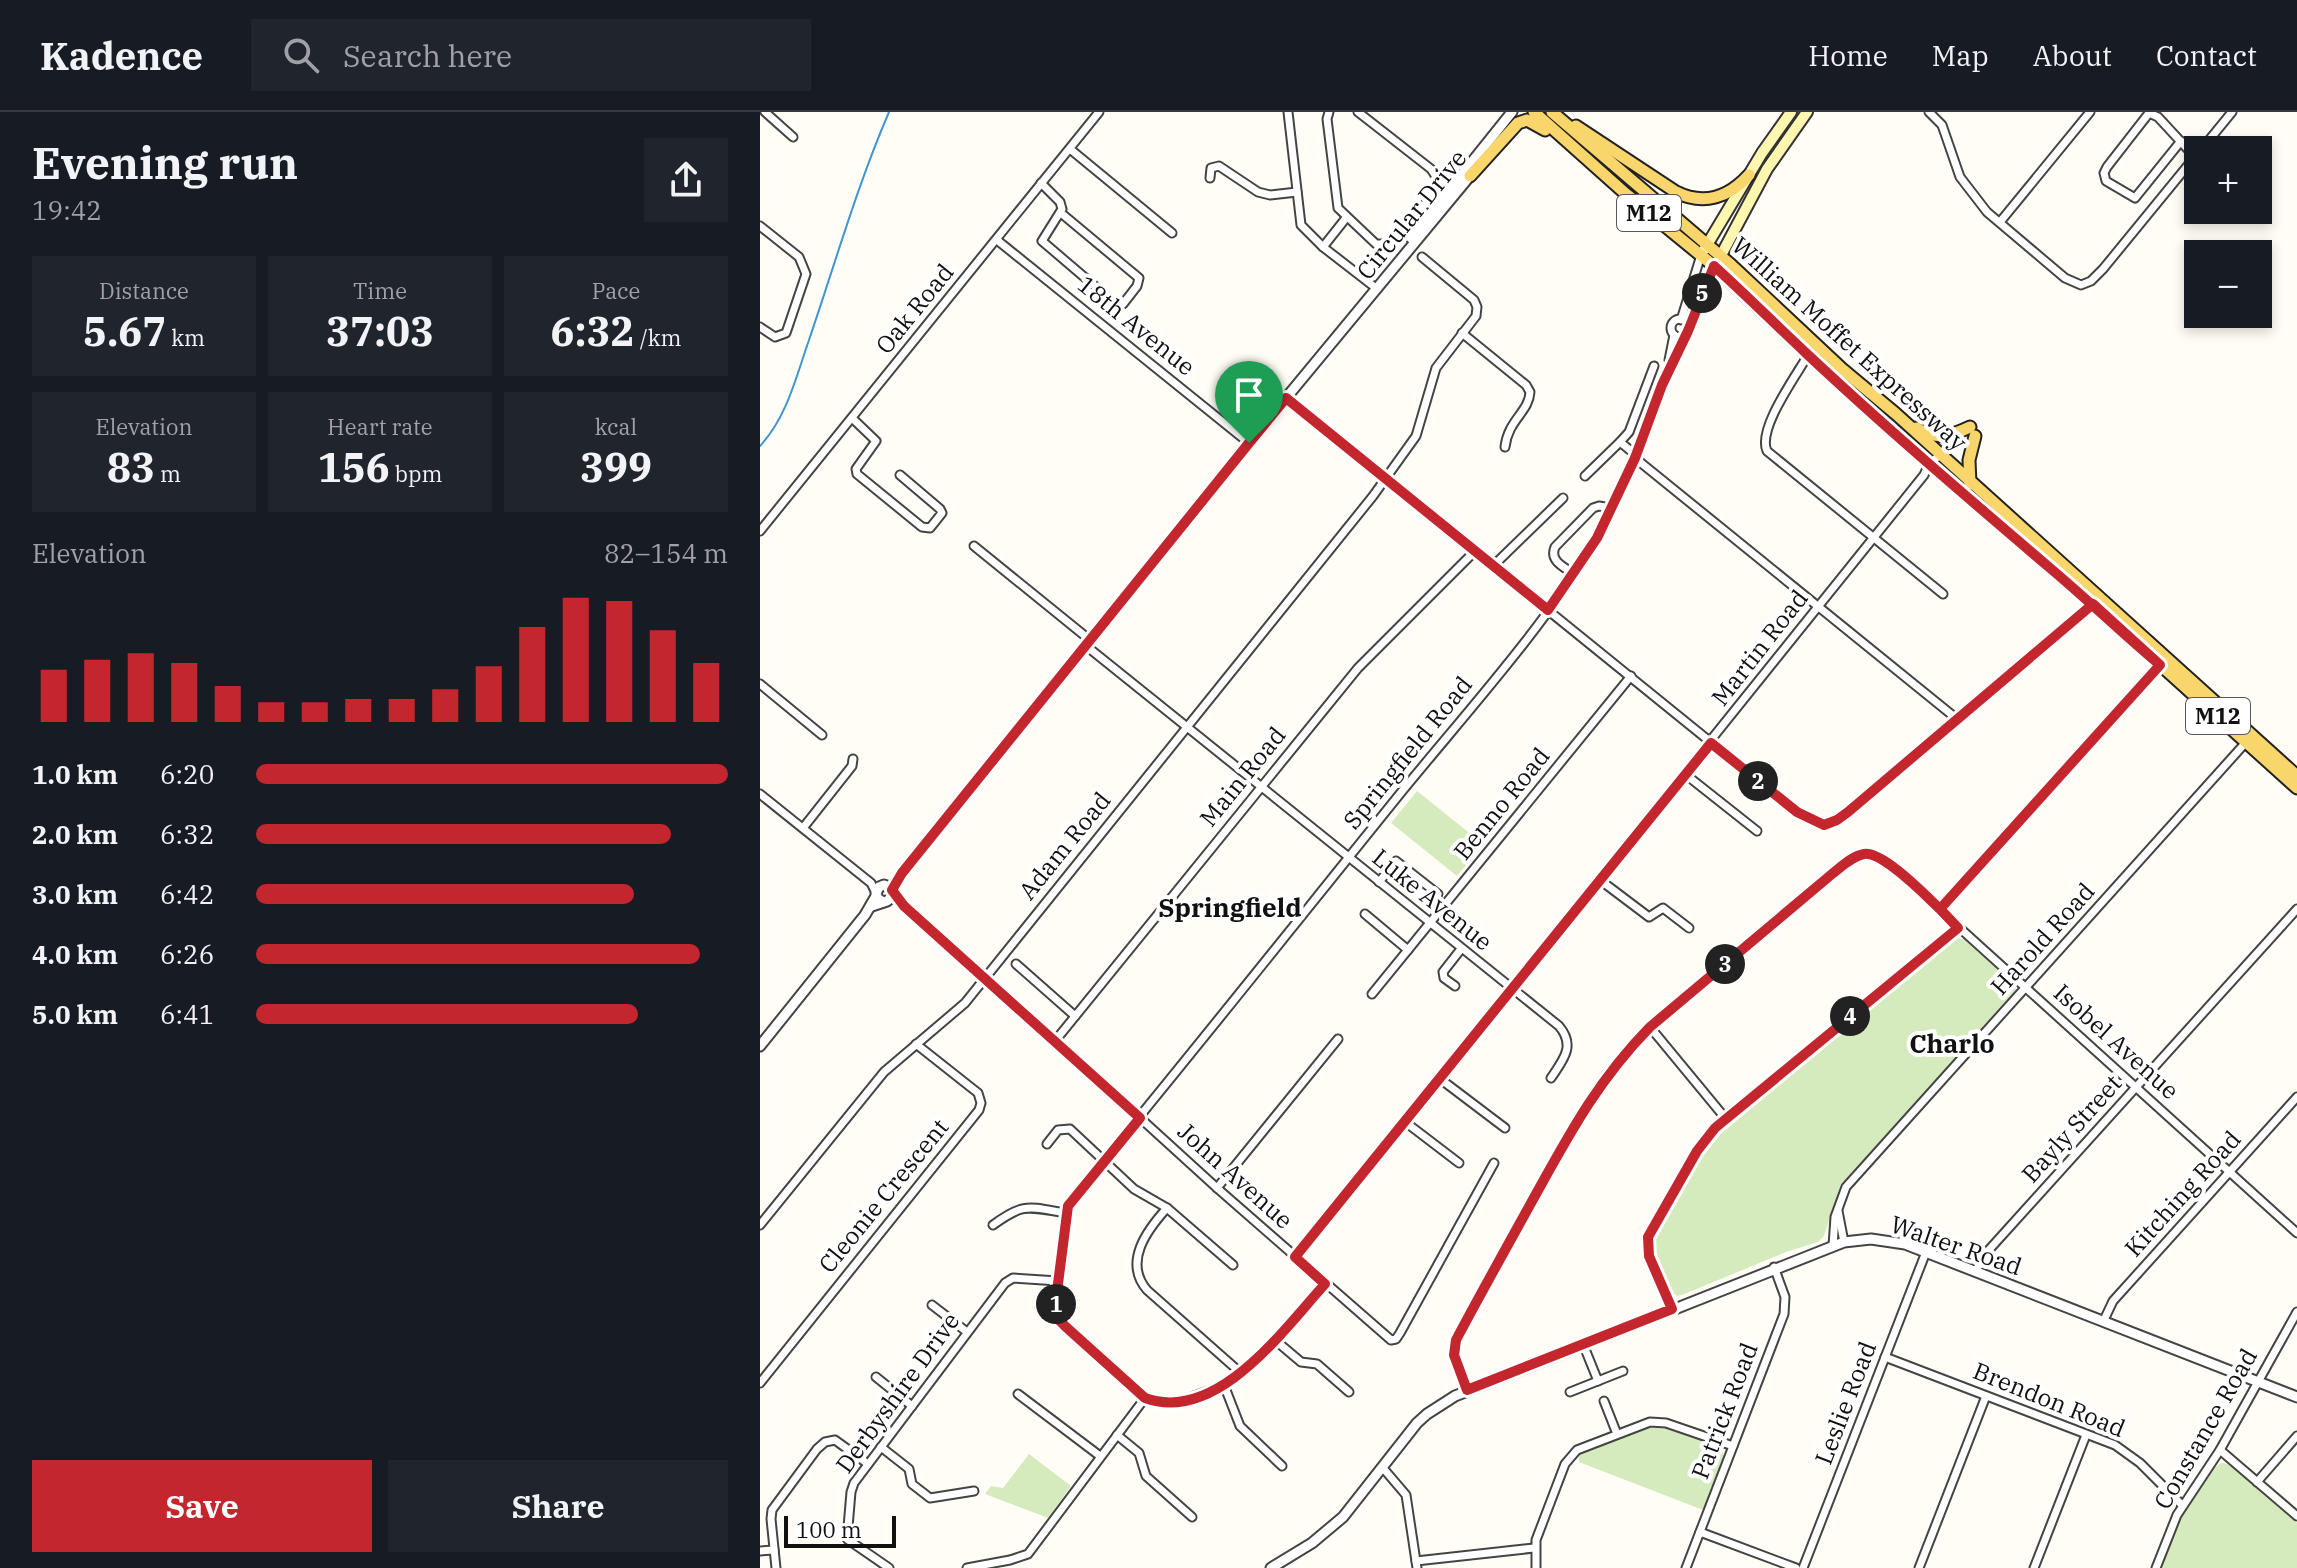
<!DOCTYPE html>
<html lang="en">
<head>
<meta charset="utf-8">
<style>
	body { margin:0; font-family:"IBM Plex Serif",serif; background:#20242c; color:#f1f3f6; height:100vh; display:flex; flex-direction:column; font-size:30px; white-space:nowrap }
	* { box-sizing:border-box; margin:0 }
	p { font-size:26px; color:#9ea1a6 }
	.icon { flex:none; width:44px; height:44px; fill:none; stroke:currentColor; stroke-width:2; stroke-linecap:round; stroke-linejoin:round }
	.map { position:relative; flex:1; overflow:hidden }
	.side { display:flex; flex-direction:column; background:#171b24; width:760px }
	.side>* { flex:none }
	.controls { position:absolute; left:1424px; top:24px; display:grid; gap:16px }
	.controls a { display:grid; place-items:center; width:88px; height:88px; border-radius:0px; background:#171b24; box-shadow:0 4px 12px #0003; font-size:40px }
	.scale { position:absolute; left:24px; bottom:20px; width:112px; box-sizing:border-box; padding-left:8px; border:4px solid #111; border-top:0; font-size:22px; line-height:28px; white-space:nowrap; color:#111; -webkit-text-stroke:6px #fff; paint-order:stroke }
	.pin { position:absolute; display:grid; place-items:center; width:68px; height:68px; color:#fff; margin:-82px -34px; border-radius:50% 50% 50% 0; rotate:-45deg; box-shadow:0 0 8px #0007 }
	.pin .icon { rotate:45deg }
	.km { position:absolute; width:40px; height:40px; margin:-20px; border-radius:50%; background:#222; color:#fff; font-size:22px; line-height:40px; text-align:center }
	.round { display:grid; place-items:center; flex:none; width:84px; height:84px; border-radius:0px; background:#20242c }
	.summary { display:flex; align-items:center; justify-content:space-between; height:136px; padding:0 32px }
	h1 { font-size:44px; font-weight:700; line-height:60px }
	.stats { display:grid; grid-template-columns:repeat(3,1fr); gap:12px; height:136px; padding:8px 32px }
	.stats div { display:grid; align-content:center; border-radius:0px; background:#20242c; text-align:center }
	.stats b { font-size:40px; font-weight:700 }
	.stats small { font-size:22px; font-weight:400 }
	.stats p { font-size:22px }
	.chart { height:224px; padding:16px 32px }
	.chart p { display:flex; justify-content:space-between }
	.chart svg { width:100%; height:144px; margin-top:8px; stroke:#c4262e; stroke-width:6 }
	.cta { display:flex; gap:16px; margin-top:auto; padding:16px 32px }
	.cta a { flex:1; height:92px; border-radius:0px; background:#c4262e; color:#fff; font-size:32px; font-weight:700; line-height:92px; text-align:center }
	.cta a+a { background:#20242c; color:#f1f3f6 }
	ul { padding:0 32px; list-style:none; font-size:26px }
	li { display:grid; grid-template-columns:128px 96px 1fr; align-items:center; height:60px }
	li i { height:20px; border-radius:10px; background:#c4262e }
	header { display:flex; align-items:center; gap:48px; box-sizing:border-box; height:112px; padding:0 40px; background:#171b24; border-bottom:2px solid #363941 }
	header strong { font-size:38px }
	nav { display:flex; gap:44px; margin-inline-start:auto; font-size:28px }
	.search { width:560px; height:72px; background:#20242c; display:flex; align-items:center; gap:20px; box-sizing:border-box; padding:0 28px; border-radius:0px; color:#9ea1a6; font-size:30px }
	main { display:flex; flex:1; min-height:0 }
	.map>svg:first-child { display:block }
</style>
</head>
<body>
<header>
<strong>Kadence</strong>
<div class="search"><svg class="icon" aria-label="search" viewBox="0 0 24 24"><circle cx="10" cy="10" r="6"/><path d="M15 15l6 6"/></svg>Search here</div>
<nav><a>Home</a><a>Map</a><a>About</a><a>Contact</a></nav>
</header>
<main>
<section class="side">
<div class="summary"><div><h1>Evening run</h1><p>19:42</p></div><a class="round"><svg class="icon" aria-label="share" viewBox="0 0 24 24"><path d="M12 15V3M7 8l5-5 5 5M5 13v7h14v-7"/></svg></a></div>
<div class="stats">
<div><p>Distance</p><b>5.67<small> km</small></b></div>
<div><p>Time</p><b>37:03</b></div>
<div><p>Pace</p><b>6:32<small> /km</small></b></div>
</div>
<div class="stats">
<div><p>Elevation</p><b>83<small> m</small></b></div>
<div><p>Heart rate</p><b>156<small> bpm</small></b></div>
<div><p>kcal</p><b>399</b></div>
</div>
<div class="chart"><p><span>Elevation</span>82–154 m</p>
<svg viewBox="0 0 160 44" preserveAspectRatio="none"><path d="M5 44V28M15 44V25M25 44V23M35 44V26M45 44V33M55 44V38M65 44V38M75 44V37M85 44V37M95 44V34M105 44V27M115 44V15M125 44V6M135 44V7M145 44V16M155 44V26"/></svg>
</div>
<ul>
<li><b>1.0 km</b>6:20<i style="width:100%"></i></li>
<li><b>2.0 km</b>6:32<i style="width:88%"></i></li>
<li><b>3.0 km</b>6:42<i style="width:80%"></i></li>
<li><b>4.0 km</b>6:26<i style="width:94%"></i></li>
<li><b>5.0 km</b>6:41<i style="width:81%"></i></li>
</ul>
<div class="cta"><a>Save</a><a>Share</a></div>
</section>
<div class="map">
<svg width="1537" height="1456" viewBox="0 0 1537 1456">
	<rect width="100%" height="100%" fill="#fffdf5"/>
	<g fill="#d5ebbd">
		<polygon points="657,679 723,732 697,764 631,711"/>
		<polygon points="1197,826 1205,827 1255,872 1256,881 1081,1072 1064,1124 1058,1130 1026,1140 922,1183 917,1184 911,1180 894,1140 894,1131 940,1044 952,1028 1190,827"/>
		<polygon points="906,1315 958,1334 963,1341 964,1346 943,1398 819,1350 819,1342 885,1316"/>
		<polygon points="269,1342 311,1374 288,1406 225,1382 231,1374 243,1376"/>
		<path d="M1461,1351L1472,1353L1537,1411V1456H1400C1412,1427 1434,1368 1461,1351Z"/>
	</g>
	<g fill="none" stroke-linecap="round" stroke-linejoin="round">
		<path stroke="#3f96cf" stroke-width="2" d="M0,334C27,305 36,265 49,228C75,152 97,74 129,0"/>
		<g stroke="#444" stroke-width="11">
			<g id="minor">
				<polyline points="5,0 33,25"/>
				<polyline points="528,0 541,113 563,135 612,173"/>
				<polyline points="569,0 567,7 578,96 616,132 626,132 640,123 674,81 677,66 671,57 598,0"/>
				<polyline points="1169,0 1182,13 1200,65 1227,100 1305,166 1321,173 1331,169 1343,157 1438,41"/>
				<polyline points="1421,29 1375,86 1346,69 1344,61 1347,55 1389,1 1398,5 1435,45"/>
				<polyline points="310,37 412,121"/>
				<polyline points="1441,38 1472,0"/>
				<polyline points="450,66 451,56 459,54 498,80 510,83 537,80"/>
				<polyline points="281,71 300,90 302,97 282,129 357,193 363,192 377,174 379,166 301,101"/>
				<polyline points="1240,110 1330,0"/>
				<polyline points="0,114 39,145 46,162 26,221 15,225 0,215"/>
				<polyline points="237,128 489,331"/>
				<polyline points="563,135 586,106"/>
				<circle cx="920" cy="216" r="9"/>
				<polyline points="921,208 941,143"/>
				<polyline points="928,216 954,154"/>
				<path d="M702,221L766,273L770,280C769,300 748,308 745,335"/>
				<path d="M1048,243C1036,264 997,317 1007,339L1183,482"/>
				<polyline points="909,248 914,223"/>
				<polyline points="526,286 1037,700 1064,713 1077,708 1088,700 1333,492"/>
				<polyline points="92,306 116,329 96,357 97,362 162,415 170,416 182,401 180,397 140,363"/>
				<polyline points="860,330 869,320 894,254"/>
				<polyline points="875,346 1197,607"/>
				<polyline points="825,364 860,330 876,343"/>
				<polyline points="0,419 339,0"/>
				<polyline points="214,434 330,528"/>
				<polyline points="733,454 803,386"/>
				<path d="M814,462C804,455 789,449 795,435L833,396L839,394L851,396"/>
				<path d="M325,533L799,914C816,934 803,948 791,966"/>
				<polyline points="0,572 62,623"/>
				<polyline points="925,662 997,719"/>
				<polyline points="0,682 111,771 116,781"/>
				<polyline points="43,716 92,654 93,647"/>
				<polyline points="840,768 889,805 903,796 929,816"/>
				<polyline points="619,770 636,749 678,782"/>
				<polyline points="133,781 457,1076 631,1228 636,1227 640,1221 734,1051"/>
				<polyline points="1180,797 1400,553"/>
				<polyline points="605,802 648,838"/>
				<polyline points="256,852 315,904"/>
				<polyline points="695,874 684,866 683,860 701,837"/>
				<polyline points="612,882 871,564"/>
				<polyline points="890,915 966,1007"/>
				<polyline points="295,929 598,556 715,439"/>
				<polyline points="679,966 745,1016"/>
				<polyline points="644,1009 699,1051"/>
				<polyline points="287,1032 298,1018 310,1017 374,1077 407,1096 473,1153"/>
				<polyline points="457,1076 578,927"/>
				<path d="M407,1096C387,1118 363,1150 387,1178L482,1262"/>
				<polyline points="1078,1099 1084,1130"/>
				<polyline points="0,1113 124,960 205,891 613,384 656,324 676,256 716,204 717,195 714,188 662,145"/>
				<path d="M233,1113C264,1090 269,1095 306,1101"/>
				<polyline points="1073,1134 1075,1105 1086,1075 1488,628"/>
				<polyline points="535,1145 1164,363 1169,352 1180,343"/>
				<polyline points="1215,1160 1227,1140 1537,797"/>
				<path d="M565,1172L482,1262L464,1273L413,1292L385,1286L306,1215L299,1208L295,1195L306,1101L311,1088C422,954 530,818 639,683C705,602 783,517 835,429C873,365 894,291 925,223"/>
				<polyline points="172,1193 207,1220"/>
				<polyline points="912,1197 889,1144 888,1125 937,1039 955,1016 1198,816"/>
				<polyline points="1344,1208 1353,1189 1537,985"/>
				<polyline points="515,1228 541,1250 557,1252 589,1280"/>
				<polyline points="823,1232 838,1269"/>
				<polyline points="1125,1245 1355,1333 1380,1351 1422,1393"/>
				<polyline points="116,1265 152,1294"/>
				<polyline points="0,1271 219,998 221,991 218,981 156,932"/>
				<polyline points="464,1273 480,1314 522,1354"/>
				<path d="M707,1278L694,1243L696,1228L821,1000L846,963L890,915L1072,762C1104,738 1109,736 1140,762L1537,1121"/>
				<polyline points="810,1280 863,1259"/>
				<polyline points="258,1282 340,1344"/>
				<polyline points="844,1289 857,1322"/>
				<polyline points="357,1323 379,1341 386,1364 432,1405"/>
				<polyline points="121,1335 149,1357 152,1372 170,1386 214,1379"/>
				<polyline points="1460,1338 1537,1404"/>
				<polyline points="623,1356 646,1383 657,1456"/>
				<polyline points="1497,1370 1537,1324"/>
				<polyline points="940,1420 1036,1456"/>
				<polyline points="0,1439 14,1438"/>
				<polyline points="656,1449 774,1436"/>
				<polyline points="16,1456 11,1407 12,1398 57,1337 65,1330 75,1328 108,1352"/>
				<polyline points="129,1456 87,1427 91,1380 94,1371 245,1171 253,1166 298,1169"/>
				<polyline points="207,1456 250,1448 268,1442 385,1286"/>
				<polyline points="776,1456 776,1428 805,1352 817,1338 890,1310 906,1311 973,1334"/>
				<polyline points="926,1456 1024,1202 1025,1185 1014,1155"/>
				<polyline points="1043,1456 1166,1140"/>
				<polyline points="1159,1456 1226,1284"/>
				<polyline points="1274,1456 1326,1323"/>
				<polyline points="1396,1456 1417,1403 1460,1338 1537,1200"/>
			</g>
		</g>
		<g stroke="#444" stroke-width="13">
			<g id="tertiary">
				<polyline points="651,126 752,0"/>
				<polyline points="132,778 142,761 526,286 714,59"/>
				<polyline points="112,794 127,789 132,785 131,776 124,773 119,775 116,781 118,787 124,790"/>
				<polyline points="0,934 105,803 116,784"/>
				<polyline points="511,1456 552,1431 583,1405 657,1311 667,1302 695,1284 1084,1130 1111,1127 1145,1132 1537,1285"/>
			</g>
		</g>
		<g stroke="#333" stroke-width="14">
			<g id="secondary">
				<polyline points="944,138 1002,41 1031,0"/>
				<polyline points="958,149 1007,57 1047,0"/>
			</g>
		</g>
		<g stroke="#222" stroke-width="15">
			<g id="primary">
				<polyline points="774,0 866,82 954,154 1048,243 1176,358 1333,492 1537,676"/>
				<polyline points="792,0 971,153 1082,257 1136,302 1537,664"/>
				<path d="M816,14L916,80C944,94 969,85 989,63"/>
				<polyline points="710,64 758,11 767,8 785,18"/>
				<path d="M1156,316C1177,328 1189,325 1210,315"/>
				<polyline points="1210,372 1209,348 1215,324"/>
			</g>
		</g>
		<use href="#minor" stroke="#fff" stroke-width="7"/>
		<use href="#tertiary" stroke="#fff" stroke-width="9"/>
		<use href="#secondary" stroke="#fff6b0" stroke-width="10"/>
		<use href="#primary" stroke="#f9d66b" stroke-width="11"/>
	</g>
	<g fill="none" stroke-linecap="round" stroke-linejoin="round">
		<g stroke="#fff" stroke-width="16">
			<path id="route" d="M489,331L142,761L132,778L144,794L380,1006L308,1094L295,1195L299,1208L306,1215L385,1286C457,1312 523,1218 565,1172L535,1145L951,631L1037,700L1064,713L1077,708L1088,700L1333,492L1400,553L1180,797C1166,784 1123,739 1104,742C1092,744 1081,755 1072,762L890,915C839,967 811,1019 776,1082C749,1131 722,1179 696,1228L694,1243L707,1278L912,1197L889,1144L888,1125L937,1039L955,1016L1198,816L1180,797L1400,553C1363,522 1328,488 1290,456C1208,386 1126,316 1047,242C1016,213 986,183 954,154L928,219L902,273L875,346L837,426L788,498L526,286L489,331"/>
		</g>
		<use href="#route" stroke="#c4262e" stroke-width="10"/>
	</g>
	<g text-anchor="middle" stroke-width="8" stroke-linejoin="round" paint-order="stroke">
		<g fill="#fff" stroke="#585858" stroke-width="2">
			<rect x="857" y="83" width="64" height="36" rx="6"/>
			<rect x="1426" y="586" width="64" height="36" rx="6"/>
		</g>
		<g font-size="22" font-weight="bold" fill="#111">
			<text x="889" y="109">M12</text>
			<text x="1458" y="612">M12</text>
		</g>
		<g font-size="24" fill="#111" stroke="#fff">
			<text transform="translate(652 103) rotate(-51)" y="8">Circular Drive</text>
			<text transform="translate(155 197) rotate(-51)" y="8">Oak Road</text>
			<text transform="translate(376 214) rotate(39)" y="8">18th Avenue</text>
			<text transform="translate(1089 232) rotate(42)" y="8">William Moffet Expressway</text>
			<text transform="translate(1000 536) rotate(-52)" y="8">Martin Road</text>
			<text transform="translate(648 641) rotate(-51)" y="8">Springfield Road</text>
			<text transform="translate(483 665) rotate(-51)" y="8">Main Road</text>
			<text transform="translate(742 692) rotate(-51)" y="8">Benno Road</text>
			<text transform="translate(305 734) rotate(-51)" y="8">Adam Road</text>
			<text transform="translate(672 788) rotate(39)" y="8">Luke Avenue</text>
			<text transform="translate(1283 827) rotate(-48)" y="8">Harold Road</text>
			<text transform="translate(1356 930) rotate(42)" y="8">Isobel Avenue</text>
			<text transform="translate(1312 1017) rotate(-48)" y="8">Bayly Street</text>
			<text transform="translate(475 1064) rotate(42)" y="8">John Avenue</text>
			<text transform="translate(1423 1082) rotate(-48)" y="8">Kitching Road</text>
			<text transform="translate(124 1084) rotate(-51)" y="8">Cleonie Crescent</text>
			<text transform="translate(1196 1134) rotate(19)" y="8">Walter Road</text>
			<text transform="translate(138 1281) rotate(-54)" y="8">Derbyshire Drive</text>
			<text transform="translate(1289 1288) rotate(22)" y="8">Brendon Road</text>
			<text transform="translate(1086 1291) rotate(-69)" y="8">Leslie Road</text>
			<text transform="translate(965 1299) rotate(-69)" y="8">Patrick Road</text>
			<text transform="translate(1446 1317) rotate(-60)" y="8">Constance Road</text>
		</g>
		<g font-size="26" font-weight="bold" fill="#111" stroke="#fff">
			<text x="470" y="805">Springfield</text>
			<text x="1192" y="941">Charlo</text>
		</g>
	</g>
</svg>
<div class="controls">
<a>+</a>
<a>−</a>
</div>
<div class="scale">100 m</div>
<div class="pin" style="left:489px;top:331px;background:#1e9e55"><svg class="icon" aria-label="arrive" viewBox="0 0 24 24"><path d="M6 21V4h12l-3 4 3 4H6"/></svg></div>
<b class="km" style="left:296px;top:1192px">1</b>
<b class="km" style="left:998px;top:669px">2</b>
<b class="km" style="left:965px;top:852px">3</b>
<b class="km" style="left:1090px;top:904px">4</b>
<b class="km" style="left:942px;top:181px">5</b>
</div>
</main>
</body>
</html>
